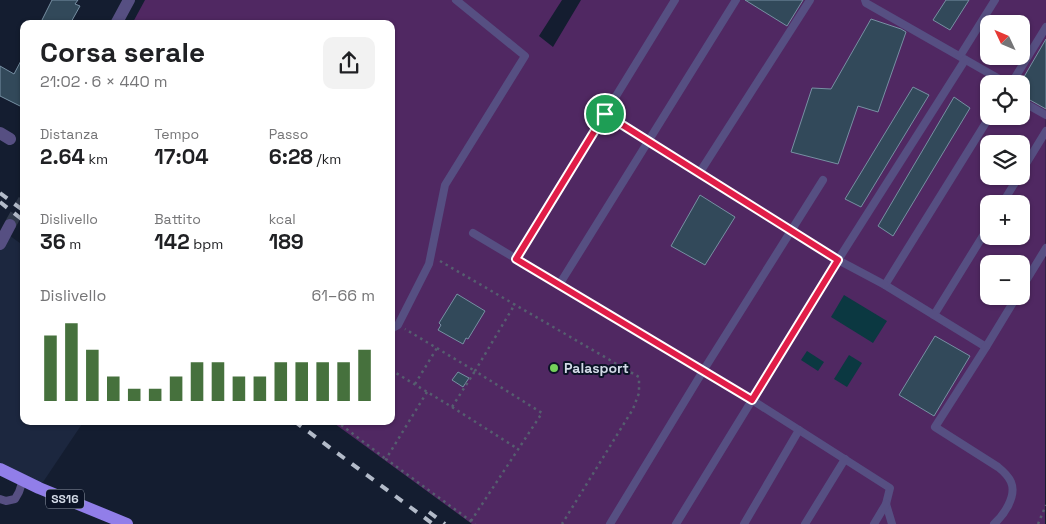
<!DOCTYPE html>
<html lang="it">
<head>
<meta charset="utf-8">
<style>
	body { margin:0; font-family:"Space Grotesk",sans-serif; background:#f2f2f2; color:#202124; height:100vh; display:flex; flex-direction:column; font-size:19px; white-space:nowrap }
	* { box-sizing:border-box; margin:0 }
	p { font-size:16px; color:#757577 }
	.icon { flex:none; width:28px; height:28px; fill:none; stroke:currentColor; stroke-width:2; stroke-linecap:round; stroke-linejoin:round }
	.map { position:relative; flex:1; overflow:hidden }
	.sheet { position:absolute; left:20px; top:20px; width:375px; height:405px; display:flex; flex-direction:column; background:#fff; border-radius:10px; box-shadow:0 1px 4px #0004 }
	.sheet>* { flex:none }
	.needle { width:32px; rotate:314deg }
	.fabs { position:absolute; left:980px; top:15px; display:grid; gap:10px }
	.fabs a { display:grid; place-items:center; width:50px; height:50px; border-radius:10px; background:#fff; box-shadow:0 1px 4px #0004; font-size:25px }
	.pin { position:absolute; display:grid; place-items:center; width:42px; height:42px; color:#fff; margin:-21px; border:2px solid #fff; border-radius:50%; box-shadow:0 1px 5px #0007 }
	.round { display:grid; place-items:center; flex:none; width:52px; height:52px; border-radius:10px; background:#f2f2f2 }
	.head { display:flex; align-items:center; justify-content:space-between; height:85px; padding:0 20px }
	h1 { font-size:28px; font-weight:800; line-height:38px }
	.figures { display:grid; grid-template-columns:repeat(3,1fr); gap:8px; height:85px; padding:5px 20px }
	.figures div { display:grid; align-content:center }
	.figures b { font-size:21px; font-weight:800 }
	.figures small { font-size:14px; font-weight:400 }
	.figures p { font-size:14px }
	.chart { height:140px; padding:10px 20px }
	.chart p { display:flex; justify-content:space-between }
	.chart svg { width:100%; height:90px; margin-top:5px; stroke:#46713d; stroke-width:6 }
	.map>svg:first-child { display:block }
</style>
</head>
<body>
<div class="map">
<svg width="1046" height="524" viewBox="0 0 1046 524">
	<rect width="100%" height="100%" fill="#141d30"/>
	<polygon fill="#1c273f" points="6,233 24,246 24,421 84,421 39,488 0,467 0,244"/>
	<path fill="#502862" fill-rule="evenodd" d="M145,0H562L539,36L553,47L581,0H1046L1045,524H472L331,421H391V24H132ZM989,24H1021V56H989ZM989,84H1021V116H989ZM989,144H1021V176H989ZM989,204H1021V236H989ZM989,264H1021V296H989Z"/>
	<g fill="#0b3841">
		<polygon points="844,295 887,321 873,343 831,317"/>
		<polygon points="807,351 824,362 818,371 801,360"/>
		<polygon points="849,355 862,363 847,387 834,379"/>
	</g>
	<g fill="#32495a" stroke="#7790a3">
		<polygon points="52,0 78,0 75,4 80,6 70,24 40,24"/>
		<polygon points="745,0 803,0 787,26"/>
		<polygon points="946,0 969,0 950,30 933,20"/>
		<polygon points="871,19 901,29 906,32 878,112 858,106 838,164 791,152 812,88 831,89"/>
		<polygon points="1046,39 1046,109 1021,95 1021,82"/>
		<polygon points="24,55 24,108 0,96 0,66 14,74"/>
		<polygon points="913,87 929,95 861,207 845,199"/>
		<polygon points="954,97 970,108 893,236 878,226"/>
		<polygon points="700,195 735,217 705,265 671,246"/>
		<polygon points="457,294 485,311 468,339 466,338 463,344 438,330 441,325 439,323"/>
		<polygon points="935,336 970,356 934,416 899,395"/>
		<polygon points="458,372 469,378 463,387 452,380"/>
	</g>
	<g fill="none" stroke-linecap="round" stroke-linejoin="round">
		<polyline stroke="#30394b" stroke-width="12" stroke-dasharray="12 6" stroke-linecap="butt" points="10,225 24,200"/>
		<g stroke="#555e6f" stroke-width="2.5" stroke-dasharray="2.5 4" stroke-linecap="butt">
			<polyline points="440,261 639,377 639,393 633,409 562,524"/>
			<polyline points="391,370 452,407 475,371 405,329"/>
			<polyline points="415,384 437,348"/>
			<polyline points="427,392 386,459 475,524"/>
			<polyline points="452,407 518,449"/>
			<polyline points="336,421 386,459"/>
			<polyline points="471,521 542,413 475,371 515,304"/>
			<polyline points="1038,524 1046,505"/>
		</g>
		<g stroke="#564f82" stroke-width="8">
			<polyline points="865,0 866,3 1008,84"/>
			<polyline points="960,56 995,0"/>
			<polyline points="1011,84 1046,27"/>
			<polyline points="1021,101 1046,115"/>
			<polyline points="605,114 838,260 965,60"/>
			<polyline points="700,172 810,0"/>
			<polyline points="1021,172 1046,131"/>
			<polyline points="1002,204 1019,176"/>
			<polyline points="473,233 752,400 890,488 886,504 892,524"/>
			<polyline points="516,259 675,0"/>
			<polyline points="559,285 736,0"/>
			<polyline points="1021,289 1046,248"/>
			<polyline points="934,315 989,226"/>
			<polyline points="391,329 398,325 429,264 445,185 525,56 456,0"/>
			<polyline points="986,347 885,285 990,116"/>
			<polyline points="0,499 6,501 15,499 19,492 23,480"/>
			<polyline points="610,524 703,371 823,180"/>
			<polyline points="676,524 838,260 885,285"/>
			<polyline points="744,524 799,430"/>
			<polyline points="805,524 845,459"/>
			<polyline points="874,524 886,504"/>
			<path d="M994,524C1004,515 1017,496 1011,482C1008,475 1003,471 998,467L935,427L986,347L1017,296"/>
		</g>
		<polyline stroke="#564f82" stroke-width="12" points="0,133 10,139"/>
		<g stroke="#564f82" stroke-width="12">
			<polyline points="116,24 129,0"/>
			<polyline points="0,244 10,225"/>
		</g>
		<polyline stroke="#917ee9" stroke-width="12" points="0,469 39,488 127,524"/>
		<g stroke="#b3bbc9" stroke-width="4" stroke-dasharray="9 9" stroke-linecap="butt">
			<polyline points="0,193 24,211"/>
			<polyline points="0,202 24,221"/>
			<polyline points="294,421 433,524"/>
			<polyline points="429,512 445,524"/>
		</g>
	</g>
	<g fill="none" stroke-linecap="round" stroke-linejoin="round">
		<g stroke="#fff" stroke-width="10">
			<polygon id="route" points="605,114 838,260 752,400 516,259"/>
		</g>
		<use href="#route" stroke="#e11d48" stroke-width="6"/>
	</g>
	<circle fill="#75d25b" stroke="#0b1326" stroke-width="2" cx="554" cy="368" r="5"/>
	<g text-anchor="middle" stroke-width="4" stroke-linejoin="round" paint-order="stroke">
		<rect fill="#0b1326" stroke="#969eac" stroke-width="1" x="46" y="489.5" width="38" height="19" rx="4"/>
		<g font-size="12" font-weight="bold" fill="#d2d9e6">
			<text x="65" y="503">SS16</text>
		</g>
		<g font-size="14" font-weight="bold" fill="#d2d9e6" stroke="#0b1326" text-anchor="start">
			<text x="564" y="373">Palasport</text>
		</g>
	</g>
</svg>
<div class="fabs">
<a><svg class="needle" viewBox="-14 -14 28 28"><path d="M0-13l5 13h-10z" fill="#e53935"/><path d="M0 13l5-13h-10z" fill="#757577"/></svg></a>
<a><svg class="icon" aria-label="locate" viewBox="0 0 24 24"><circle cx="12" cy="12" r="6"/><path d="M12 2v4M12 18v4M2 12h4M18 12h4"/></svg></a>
<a><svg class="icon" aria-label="layers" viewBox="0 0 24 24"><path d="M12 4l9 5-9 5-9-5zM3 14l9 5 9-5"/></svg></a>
<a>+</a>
<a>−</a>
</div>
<div class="pin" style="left:605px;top:114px;background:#1e9e55"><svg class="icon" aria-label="arrive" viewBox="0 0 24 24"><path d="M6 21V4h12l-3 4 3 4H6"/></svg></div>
<section class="sheet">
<div class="head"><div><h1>Corsa serale</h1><p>21:02 · 6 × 440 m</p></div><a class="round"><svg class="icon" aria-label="share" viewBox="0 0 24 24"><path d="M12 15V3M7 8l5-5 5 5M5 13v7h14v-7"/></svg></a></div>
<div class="figures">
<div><p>Distanza</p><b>2.64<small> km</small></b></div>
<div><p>Tempo</p><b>17:04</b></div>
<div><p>Passo</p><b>6:28<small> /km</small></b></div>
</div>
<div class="figures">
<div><p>Dislivello</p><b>36<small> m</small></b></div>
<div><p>Battito</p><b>142<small> bpm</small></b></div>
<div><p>kcal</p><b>189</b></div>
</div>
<div class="chart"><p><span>Dislivello</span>61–66 m</p>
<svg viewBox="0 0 160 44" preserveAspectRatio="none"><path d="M5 44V12M15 44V6M25 44V19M35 44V32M45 44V38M55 44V38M65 44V32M75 44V25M85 44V25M95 44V32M105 44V32M115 44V25M125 44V25M135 44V25M145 44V25M155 44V19"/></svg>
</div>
</section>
</div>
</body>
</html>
